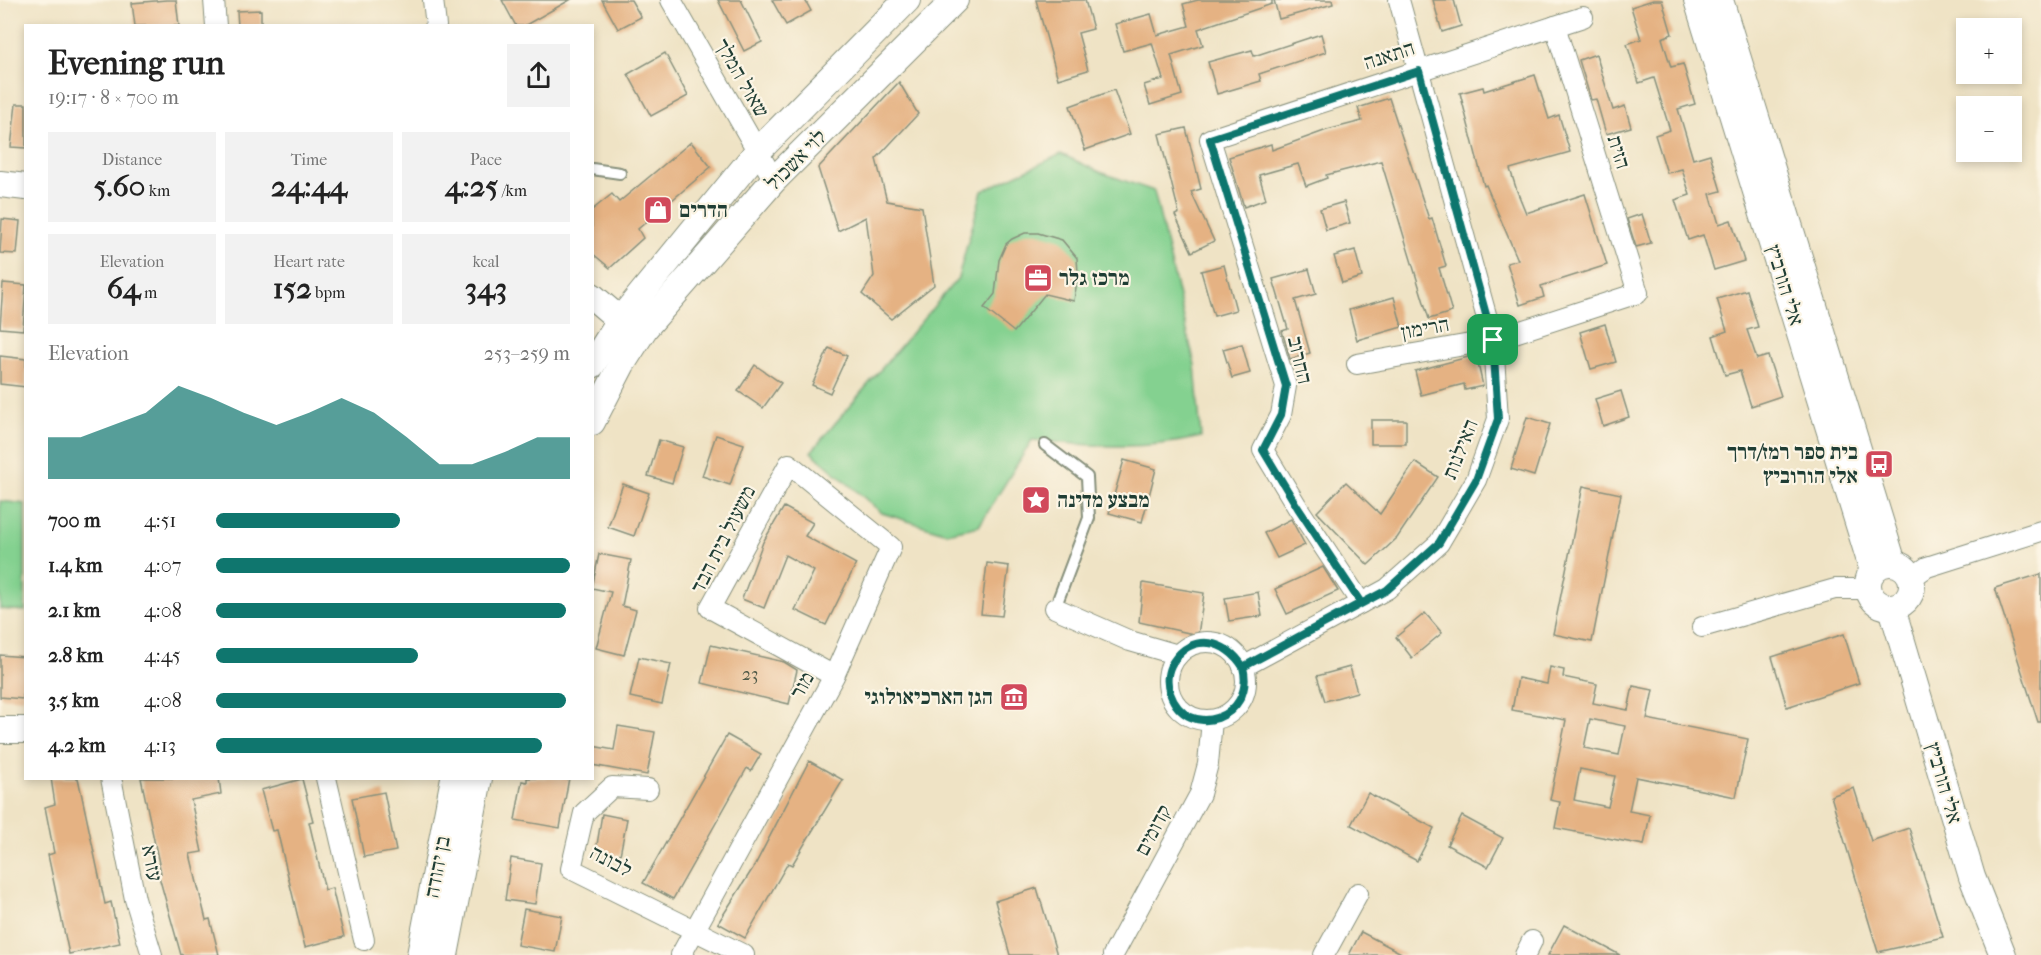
<!DOCTYPE html>
<html lang="en">
<head>
<meta charset="utf-8">
<style>
	body { margin:0; font-family:"IM FELL French Canon","Frank Ruhl Libre",serif; background:#f2f2f2; color:#222; height:100vh; display:flex; flex-direction:column; font-size:22px; white-space:nowrap }
	* { box-sizing:border-box; margin:0 }
	p { font-size:20px; color:#767676 }
	.icon { flex:none; width:33px; height:33px; fill:none; stroke:currentColor; stroke-width:2; stroke-linecap:round; stroke-linejoin:round }
	.map { position:relative; flex:1; overflow:hidden }
	.drawer { position:absolute; left:24px; top:24px; width:570px; height:756px; display:flex; flex-direction:column; background:#fff; border-radius:0px; box-shadow:0 3px 9px #0003 }
	.drawer>* { flex:none }
	.fabs { position:absolute; left:1956px; top:18px; display:grid; gap:12px }
	.fabs a { display:grid; place-items:center; width:66px; height:66px; border-radius:0px; background:#fff; box-shadow:0 3px 9px #0003; font-size:30px }
	.pin { position:absolute; display:grid; place-items:center; width:51px; height:51px; color:#fff; margin:-26px; border-radius:12px; box-shadow:0 3px 9px #0006 }
	.round { display:grid; place-items:center; flex:none; width:63px; height:63px; border-radius:0px; background:#f2f2f2 }
	.headline { display:flex; align-items:center; justify-content:space-between; height:102px; padding:0 24px }
	h1 { font-size:33px; font-weight:800; line-height:45px }
	.metrics { display:grid; grid-template-columns:repeat(3,1fr); gap:9px; height:102px; padding:6px 24px }
	.metrics div { display:grid; align-content:center; border-radius:0px; background:#f2f2f2; text-align:center }
	.metrics b { font-size:30px; font-weight:800 }
	.metrics small { font-size:16px; font-weight:400 }
	.metrics p { font-size:16px }
	.chart { height:168px; padding:12px 24px }
	.chart p { display:flex; justify-content:space-between }
	.chart svg { width:100%; height:108px; margin-top:6px; fill:#0f766e; opacity:.7 }
	ul { padding:0 24px; list-style:none; font-size:20px }
	li { display:grid; grid-template-columns:96px 72px 1fr; align-items:center; height:45px }
	li i { height:15px; border-radius:8px; background:#0f766e }
	.map>svg:first-child { display:block }
</style>
</head>
<body>
<div class="map">
<svg width="2041" height="955" viewBox="0 0 2041 955">
	<rect width="100%" height="100%" fill="#fcf5e5"/>
	<filter id="ink" filterUnits="userSpaceOnUse"><feTurbulence type="fractalNoise" baseFrequency=".0167" numOctaves="2"/><feDisplacementMap in="SourceGraphic" scale="12" xChannelSelector="R" yChannelSelector="G"/><feConvolveMatrix kernelMatrix="1 2 1 2 8 2 1 2 1" color-interpolation-filters="sRGB"/></filter>
	<filter id="wash" filterUnits="userSpaceOnUse"><feTurbulence type="fractalNoise" baseFrequency=".008" numOctaves="4" result="noise"/><feDisplacementMap in="SourceGraphic" scale="24" xChannelSelector="R" yChannelSelector="G"/><feGaussianBlur stdDeviation="1.35" result="paint"/><feColorMatrix in="noise" values="0 0 0 0 0 0 0 0 0 0 0 0 0 0 0 0 0 1.4 0 .05"/><feComposite in="paint" operator="in"/></filter>
	<g filter="url(#wash)">
		<rect width="100%" height="100%" fill="#efe3c5"/>
		<g fill="#84d190" stroke="#528762" stroke-width="1.5">
			<path d="M1061,154L1100,172L1154,191L1195,365L1201,437C1141,451 1093,446 1032,440L979,526L947,533L882,513L811,452L958,278L982,191Z"/>
			<polygon points="0,501 25,504 25,611 0,609"/>
		</g>
		<g id="blocks">
			<g fill="#e5b283" fill-rule="evenodd">
				<polygon points="166,0 176,0 179,26 135,26 132,3"/>
				<polygon points="502,0 570,0 524,26 516,26"/>
				<polygon points="602,0 631,0 641,17 618,29"/>
				<polygon points="718,0 741,0 762,42 744,51"/>
				<polygon points="772,0 805,0 811,11 786,25"/>
				<polygon points="1036,0 1085,0 1093,29 1078,33 1088,70 1058,79"/>
				<polygon points="1198,0 1272,0 1272,4 1198,29 1203,45 1171,55 1182,95 1150,105 1144,85 1163,79 1152,43 1123,51 1115,24 1151,14 1157,35 1189,26 1183,4"/>
				<polygon points="1274,0 1332,0 1333,4 1279,19"/>
				<polygon points="1433,0 1454,0 1461,26 1442,32"/>
				<polygon points="1653,0 1662,0 1672,34 1662,38 1671,67 1683,64 1695,104 1678,109 1693,159 1710,154 1721,191 1710,194 1719,224 1731,220 1744,261 1714,270 1703,235 1688,240 1675,200 1690,195 1682,169 1667,173 1655,135 1670,130 1654,78 1639,83 1627,44 1641,39 1631,7"/>
				<polygon points="261,10 261,26 238,26 237,11"/>
				<polygon points="1321,34 1326,52 1259,74 1261,81 1217,94 1208,62 1252,50 1254,56"/>
				<polygon points="665,53 688,96 651,116 628,74"/>
				<polygon points="1596,54 1613,110 1625,106 1631,127 1606,134 1596,99 1591,100 1579,60"/>
				<polygon points="1535,75 1549,119 1559,115 1570,152 1510,169 1517,191 1526,213 1585,194 1607,265 1541,286 1544,297 1520,305 1507,263 1518,260 1486,185 1484,186 1460,93 1483,87 1484,91"/>
				<polygon points="899,82 918,114 876,159 887,201 922,207 934,285 891,319 862,294 874,276 866,217 838,231 818,168"/>
				<polygon points="1114,90 1130,134 1085,150 1070,106"/>
				<polygon points="1389,98 1429,219 1432,218 1446,266 1439,268 1452,312 1429,319 1381,161 1326,175 1327,178 1306,186 1298,164 1259,175 1266,199 1244,207 1229,157 1271,144 1272,150 1327,130 1362,121 1358,108"/>
				<polygon points="16,104 26,104 26,148 11,147"/>
				<polygon points="1186,128 1201,189 1191,192 1214,241 1192,252 1175,215 1179,213 1159,134"/>
				<polygon points="691,142 711,167 638,229 643,238 610,268 592,253 592,210 612,194 619,202"/>
				<polygon points="1344,202 1350,223 1326,230 1320,209"/>
				<polygon points="1642,214 1651,243 1636,247 1627,219"/>
				<polygon points="2,219 20,221 17,254 0,253"/>
				<polygon points="1025,233 1038,233 1062,240 1077,258 1078,273 1074,301 1045,294 1014,332 984,308 995,294 999,260 1006,244 1012,239"/>
				<polygon points="1355,250 1362,277 1342,283 1334,256"/>
				<polygon points="1224,265 1236,310 1214,316 1201,271"/>
				<polygon points="1309,269 1316,294 1295,300 1310,353 1290,359 1282,331 1288,329 1273,279"/>
				<polygon points="3,283 26,285 23,330 0,328"/>
				<polygon points="1747,290 1758,327 1747,330 1757,359 1768,356 1781,396 1751,406 1740,371 1725,375 1713,336 1727,331 1717,299"/>
				<polygon points="1394,297 1402,327 1357,340 1349,310"/>
				<polygon points="1605,324 1616,362 1591,369 1580,332"/>
				<polygon points="1242,344 1250,373 1232,378 1223,349"/>
				<polygon points="829,348 847,356 830,393 812,385"/>
				<polygon points="1476,355 1483,386 1465,390 1464,384 1421,395 1415,371"/>
				<polygon points="0,356 26,359 26,387 0,384"/>
				<polygon points="755,365 781,383 763,408 738,391"/>
				<polygon points="1621,391 1629,417 1603,426 1595,399"/>
				<polygon points="1527,417 1550,424 1534,476 1511,469"/>
				<rect x="1371" y="420" width="35" height="24"/>
				<polygon points="716,435 744,444 730,485 702,476"/>
				<polygon points="659,440 683,447 672,483 648,476"/>
				<polygon points="1124,460 1156,469 1142,522 1109,513"/>
				<polygon points="1415,462 1438,477 1397,538 1368,565 1317,512 1346,482 1380,514"/>
				<polygon points="623,484 649,493 634,536 608,527"/>
				<polygon points="1583,486 1621,494 1592,642 1553,634"/>
				<polygon points="784,507 813,523 805,536 856,564 826,625 795,610 814,571 785,555 764,608 742,599 763,542"/>
				<polygon points="1291,519 1305,545 1277,558 1264,533"/>
				<polygon points="599,554 631,560 622,606 636,610 624,655 596,648 611,592 592,588"/>
				<polygon points="987,563 1009,566 1002,616 981,614"/>
				<polygon points="1323,567 1338,591 1287,614 1275,589"/>
				<polygon points="2041,574 2041,722 2038,722 1995,588"/>
				<polygon points="1143,583 1204,593 1198,635 1139,622"/>
				<polygon points="1258,592 1262,616 1229,621 1225,598"/>
				<polygon points="1425,613 1442,633 1412,658 1396,637"/>
				<polygon points="1844,634 1859,683 1787,707 1772,657"/>
				<polygon points="711,645 784,662 797,670 789,704 702,683"/>
				<polygon points="0,655 25,657 23,699 0,697"/>
				<polygon points="639,657 671,664 662,704 630,697"/>
				<polygon points="1350,667 1357,692 1325,701 1317,676"/>
				<path d="M1550,667L1564,670L1563,677L1597,684L1593,703L1628,710L1633,686L1653,690L1647,719L1748,739L1736,797L1636,777L1629,811L1650,815L1644,845L1555,828L1560,802L1550,800L1566,720L1512,710L1518,678L1547,684ZM1590,719L1625,726L1619,755L1584,748ZM1580,769L1615,776L1608,807L1574,800Z"/>
				<polygon points="618,726 655,732 647,775 592,765 592,746 614,750"/>
				<polygon points="727,735 761,754 751,771 747,768 673,899 643,883"/>
				<polygon points="809,761 843,780 792,865 788,863 745,938 718,923 755,865"/>
				<polygon points="51,778 78,778 105,904 111,902 120,943 69,954 48,855 54,853 45,807 55,804"/>
				<polygon points="141,778 219,778 221,794 191,800 202,852 190,854 206,920 210,919 219,955 181,955 158,873 161,873"/>
				<polygon points="527,778 569,778 560,828 515,820 522,781 527,782"/>
				<polygon points="302,779 313,821 309,822 325,890 332,888 344,937 305,947 277,830 272,831 261,790"/>
				<polygon points="1854,788 1871,841 1909,828 1943,937 1878,952 1831,796"/>
				<polygon points="384,792 396,851 364,857 352,798"/>
				<polygon points="1368,793 1434,828 1417,861 1351,825"/>
				<polygon points="602,814 627,819 620,855 596,851"/>
				<polygon points="1462,816 1503,838 1488,867 1447,845"/>
				<polygon points="511,858 541,863 535,904 505,900"/>
				<polygon points="1037,888 1057,955 1010,955 995,901"/>
				<polygon points="524,909 562,916 555,952 517,945"/>
				<polygon points="1564,925 1620,955 1548,955"/>
				<polygon points="1361,932 1405,955 1349,955"/>
			</g>
		</g>
	</g>
	<g filter="url(#ink)">
		<use href="#blocks" fill-opacity="0" stroke="#87907c" stroke-width="1.5"/>
		<g fill="none" stroke-linecap="round" stroke-linejoin="round">
			<g stroke="#87907c" stroke-width="14">
				<g id="service">
					<polyline points="592,169 620,173"/>
					<polyline points="1045,445 1087,477 1089,518 1055,608"/>
				</g>
			</g>
			<g stroke="#87907c" stroke-width="22">
				<g id="minor">
					<polyline points="214,0 216,26"/>
					<polyline points="433,0 436,26"/>
					<polyline points="671,0 774,180"/>
					<polyline points="1357,364 1493,340 1638,293 1555,26"/>
					<polyline points="1911,578 1927,567 2041,531"/>
					<polyline points="1361,603 1298,508 1263,450 1281,415 1286,386 1210,139 1583,17"/>
					<polyline points="1055,608 1130,641 1178,655"/>
					<polyline points="1702,627 1835,589 1868,589"/>
					<circle cx="1207" cy="681" r="39"/>
					<polyline points="1243,667 1387,589 1439,543 1476,480 1498,419 1493,340 1399,0"/>
					<polyline points="111,778 135,899 152,955"/>
					<polyline points="326,778 364,940"/>
					<polyline points="648,789 612,787 584,813 571,869 744,955"/>
					<polyline points="681,955 834,676 891,547 789,464 710,608 834,676"/>
					<polyline points="1113,955 1200,794 1208,764 1212,720"/>
					<polyline points="1324,955 1358,893"/>
					<polyline points="1525,955 1532,941"/>
				</g>
			</g>
			<g stroke="#87907c" stroke-width="28">
				<g id="tertiary">
					<polyline points="1697,0 1873,571"/>
					<polyline points="1720,0 1893,563"/>
					<polyline points="0,184 26,187"/>
					<polyline points="592,296 620,320 636,325"/>
					<polyline points="592,365 620,320 757,152 907,0"/>
					<polyline points="592,422 622,364 645,328 774,180 955,0"/>
					<circle cx="1890" cy="585" r="22"/>
					<polyline points="1892,608 1972,877 2003,955"/>
					<polyline points="0,730 26,730"/>
					<polyline points="420,955 454,778"/>
					<polyline points="445,955 479,778"/>
				</g>
			</g>
			<use href="#service" stroke="#fff" stroke-width="10"/>
			<use href="#minor" stroke="#fff" stroke-width="20"/>
			<use href="#tertiary" stroke="#fff" stroke-width="26"/>
		</g>
	</g>
	<g fill="none" stroke-linecap="round" stroke-linejoin="round" filter="url(#ink)">
		<g stroke="#fff" stroke-width="12">
			<path id="route" d="M1493,340L1498,419L1476,480L1439,543L1387,590L1243,667C1227,640 1192,632 1173,662C1167,671 1166,683 1170,693C1187,742 1256,719 1243,667L1361,603L1298,508L1263,450L1281,415L1286,386L1210,139L1419,71L1493,340"/>
		</g>
		<use href="#route" stroke="#0f766e" stroke-width="8"/>
	</g>
	<defs>
		<g id="shop-square" transform="scale(1.5)"><rect x="-9" y="-9" width="18" height="18" rx="4" fill="#d1495b" stroke="#fcf5e5"/><path d="M-5-2.5h2.3a2.7 3.5 0 0 1 5.4 0H5L5.5 6h-11ZM-1.5-2.5h3a1.5 2.3 0 0 0-3 0Z" fill="#fff"/></g>
		<g id="office-square" transform="scale(1.5)"><rect x="-9" y="-9" width="18" height="18" rx="4" fill="#d1495b" stroke="#fcf5e5"/><path d="M-6-3h4V-5.5h4V-3h4V5H-6ZM-1-4.5V-3h2v-1.5ZM-6 0V1H6V0Z" fill="#fff"/></g>
		<g id="bus-square" transform="scale(1.5)"><rect x="-9" y="-9" width="18" height="18" rx="4" fill="#d1495b" stroke="#fcf5e5"/><path d="M-5-6H5V4H4V6H2V4H-2V6H-4V4H-5ZM-3.5-4V0h7V-4ZM-3.5 1.2v1.5H-2V1.2ZM2 1.2v1.5H3.5V1.2Z" fill="#fff"/></g>
		<g id="sight-square" transform="scale(1.5)"><rect x="-9" y="-9" width="18" height="18" rx="4" fill="#d1495b" stroke="#fcf5e5"/><path d="M0-6L1.8-2.2L6-1.7L2.9 1.2L3.7 5.4L0 3.3L-3.7 5.4L-2.9 1.2L-6-1.7L-1.8-2.2Z" fill="#fff"/></g>
		<g id="museum-square" transform="scale(1.5)"><rect x="-9" y="-9" width="18" height="18" rx="4" fill="#d1495b" stroke="#fcf5e5"/><path d="M0-6L6-3V-2H-6V-3ZM-5-1h2V3h-2ZM-1-1h2V3h-2ZM3-1h2V3H3ZM-6 4H6V6H-6Z" fill="#fff"/></g>
	</defs>
	<g fill-rule="evenodd">
		<use href="#shop-square" x="658" y="210"/>
		<use href="#office-square" x="1038" y="278"/>
		<use href="#bus-square" x="1879" y="464"/>
		<use href="#sight-square" x="1036" y="500"/>
		<use href="#museum-square" x="1014" y="697"/>
	</g>
	<g text-anchor="middle" stroke-width="4.5" stroke-linejoin="round" paint-order="stroke">
		<g font-size="18" fill="#505a48">
			<text x="750" y="680">23</text>
		</g>
		<g font-size="21" fill="#1f3d34" stroke="#fcf5e5">
			<text transform="translate(1389 55) rotate(-18)" y="7">התאנה</text>
			<text transform="translate(742 78) rotate(60)" y="7">שאול המלך</text>
			<text transform="translate(1619 152) rotate(73)" y="7">הזית</text>
			<text transform="translate(796 160) rotate(-45)" y="7">לוי אשכול</text>
			<text transform="translate(1785 285) rotate(73)" y="7">אלי הורביץ</text>
			<text transform="translate(1425 328) rotate(-10)" y="7">הרימון</text>
			<text transform="translate(1300 360) rotate(77)" y="7">החרוב</text>
			<text transform="translate(1460 449) rotate(-68)" y="7">האילנות</text>
			<text transform="translate(723 539) rotate(-63)" y="7">משעול בית הבד</text>
			<text transform="translate(802 685) rotate(-61)" y="7">מור</text>
			<text transform="translate(1944 783) rotate(74)" y="7">אלי הורביץ</text>
			<text transform="translate(1153 830) rotate(-62)" y="7">קדומים</text>
			<text transform="translate(611 861) rotate(28)" y="7">לבונה</text>
			<text transform="translate(152 863) rotate(79)" y="7">עזרא</text>
			<text transform="translate(437 867) rotate(-79)" y="7">בן יהודה</text>
		</g>
		<g font-size="21" font-weight="bold" fill="#1f3d34" stroke="#fcf5e5" text-anchor="start">
			<text x="679" y="217">הדרים</text>
			<text x="1059" y="285">מרכז גלר</text>
			<text x="1858" y="459" text-anchor="end">בית ספר רמז/דרך<tspan x="1858" dy="24">אלי הורוביץ</tspan></text>
			<text x="1057" y="507">מבצע מדינה</text>
			<text x="993" y="704" text-anchor="end">הגן הארכיאולוגי</text>
		</g>
	</g>
</svg>
<div class="fabs">
<a>+</a>
<a>−</a>
</div>
<div class="pin" style="left:1493px;top:340px;background:#1e9e55"><svg class="icon" aria-label="arrive" viewBox="0 0 24 24"><path d="M6 21V4h12l-3 4 3 4H6"/></svg></div>
<section class="drawer">
<div class="headline"><div><h1>Evening run</h1><p>19:17 · 8 × 700 m</p></div><a class="round"><svg class="icon" aria-label="share" viewBox="0 0 24 24"><path d="M12 15V3M7 8l5-5 5 5M5 13v7h14v-7"/></svg></a></div>
<div class="metrics">
<div><p>Distance</p><b>5.60<small> km</small></b></div>
<div><p>Time</p><b>24:44</b></div>
<div><p>Pace</p><b>4:25<small> /km</small></b></div>
</div>
<div class="metrics">
<div><p>Elevation</p><b>64<small> m</small></b></div>
<div><p>Heart rate</p><b>152<small> bpm</small></b></div>
<div><p>kcal</p><b>343</b></div>
</div>
<div class="chart"><p><span>Elevation</span>253–259 m</p>
<svg viewBox="0 0 160 44" preserveAspectRatio="none"><path d="M0 44V27L10 27L20 22L30 17L40 6L50 11L60 17L70 22L80 17L90 11L100 17L110 27L120 38L130 38L140 33L150 27L160 27V44z"/></svg>
</div>
<ul>
<li><b>700 m</b>4:51<i style="width:52%"></i></li>
<li><b>1.4 km</b>4:07<i style="width:100%"></i></li>
<li><b>2.1 km</b>4:08<i style="width:99%"></i></li>
<li><b>2.8 km</b>4:45<i style="width:57%"></i></li>
<li><b>3.5 km</b>4:08<i style="width:99%"></i></li>
<li><b>4.2 km</b>4:13<i style="width:92%"></i></li>
</ul>
</section>
</div>
</body>
</html>
